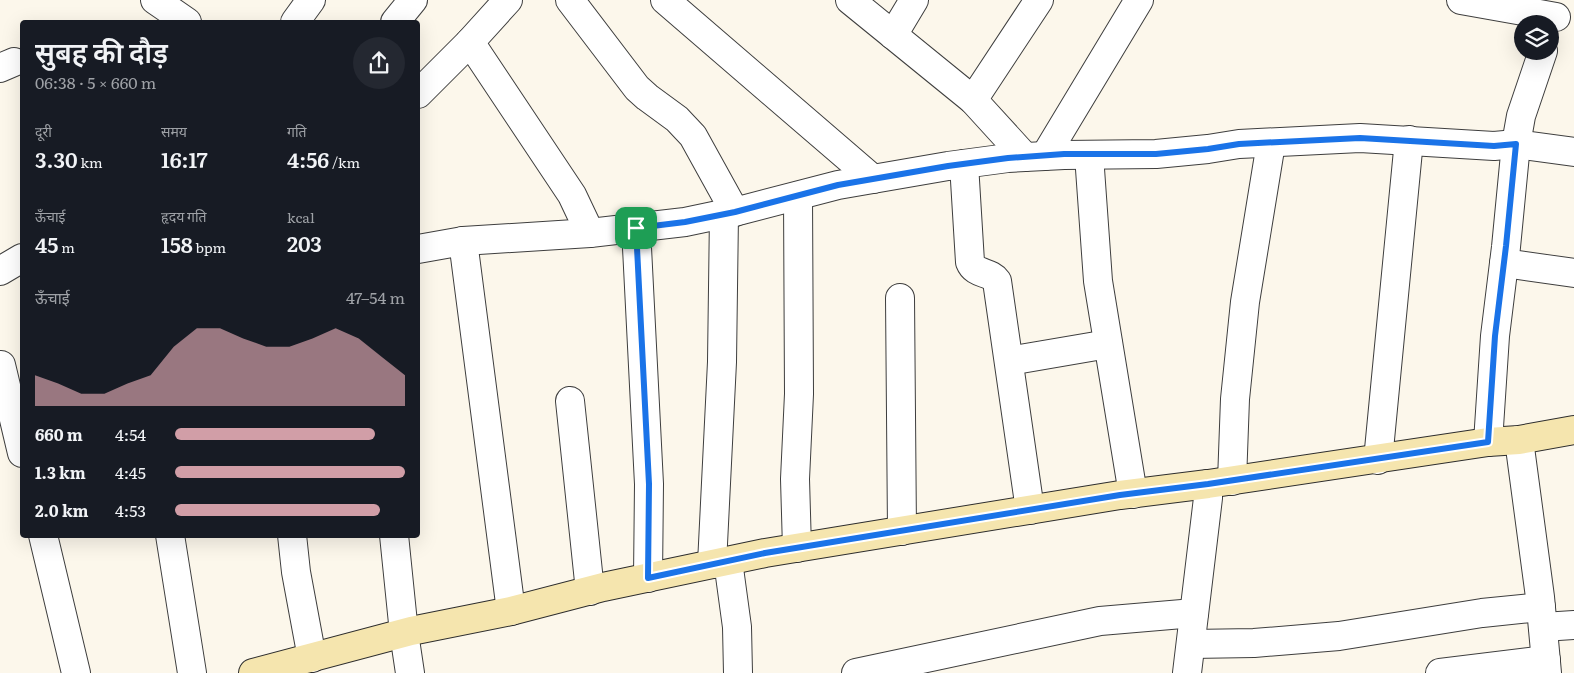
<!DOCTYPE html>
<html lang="hi">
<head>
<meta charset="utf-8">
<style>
	body { margin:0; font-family:Literata,"Noto Sans Devanagari",serif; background:#242831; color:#f1f3f6; height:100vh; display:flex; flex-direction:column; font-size:19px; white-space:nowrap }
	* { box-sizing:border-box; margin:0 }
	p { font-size:16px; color:#9ea1a6 }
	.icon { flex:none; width:28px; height:28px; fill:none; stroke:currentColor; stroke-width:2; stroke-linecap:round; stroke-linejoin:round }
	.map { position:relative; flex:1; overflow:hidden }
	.details { position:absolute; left:20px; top:20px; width:400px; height:518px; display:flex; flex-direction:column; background:#171b24; border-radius:5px; box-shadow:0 5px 20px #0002 }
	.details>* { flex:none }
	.fabs { position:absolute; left:1514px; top:15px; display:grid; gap:10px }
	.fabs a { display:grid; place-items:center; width:45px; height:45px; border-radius:50%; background:#171b24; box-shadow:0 5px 20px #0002; font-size:25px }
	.pin { position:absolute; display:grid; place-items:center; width:42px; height:42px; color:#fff; margin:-21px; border-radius:10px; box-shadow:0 2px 8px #0006 }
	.round { display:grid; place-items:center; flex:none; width:52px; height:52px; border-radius:26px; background:#242831 }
	.summary { display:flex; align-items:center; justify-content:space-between; height:85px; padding:0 15px }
	h1 { font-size:28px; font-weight:600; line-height:38px }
	.figures { display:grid; grid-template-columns:repeat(3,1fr); gap:8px; height:85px; padding:5px 15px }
	.figures div { display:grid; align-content:center }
	.figures b { font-size:21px; font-weight:600 }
	.figures small { font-size:14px; font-weight:400 }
	.figures p { font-size:14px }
	.chart { height:140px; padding:10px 15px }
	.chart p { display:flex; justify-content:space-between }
	.chart svg { width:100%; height:90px; margin-top:5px; fill:#d19ea7; opacity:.7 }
	ul { padding:0 15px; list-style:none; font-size:16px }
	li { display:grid; grid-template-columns:80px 60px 1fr; align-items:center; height:38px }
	li i { height:12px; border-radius:6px; background:#d19ea7 }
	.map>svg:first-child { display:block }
</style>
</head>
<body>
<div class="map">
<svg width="1574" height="673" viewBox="0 0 1574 673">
	<rect width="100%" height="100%" fill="#fcf7eb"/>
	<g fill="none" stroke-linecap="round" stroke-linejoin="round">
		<g stroke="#3e3e3e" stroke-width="30">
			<g id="street">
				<polyline points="155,0 187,22"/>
				<polyline points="570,0 637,88 647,97 677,119 693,136 735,212"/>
				<polyline points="665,0 873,179"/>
				<polyline points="850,0 973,100 1025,157"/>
				<polyline points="1461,0 1556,17"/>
				<polyline points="295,22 311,0"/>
				<polyline points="395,22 413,0"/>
				<polyline points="893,35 914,0"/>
				<polyline points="470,42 572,195 590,233"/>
				<polyline points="0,68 14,62"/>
				<polyline points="418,94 470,42 508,0"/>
				<polyline points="973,100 1039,0"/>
				<polyline points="1089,155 1098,281 1133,494"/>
				<polyline points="1045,156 1139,0"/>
				<path d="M964,164L970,262C975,275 990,271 997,281L1030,510"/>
				<polyline points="636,228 649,484 648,578"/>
				<polyline points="463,241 511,611"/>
				<polyline points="418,249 463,241 590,233 685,222 742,210 838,185 948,166 1008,158 1064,155 1156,154 1208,149 1239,144 1360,138 1494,146 1516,144 1574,152"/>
				<polyline points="1504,263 1574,273"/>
				<polyline points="0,271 22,258"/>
				<polyline points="900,298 902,531"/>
				<polyline points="1009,361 1108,344"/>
				<polyline points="1,365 22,453"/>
				<polyline points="570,401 590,591"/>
				<polyline points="1519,440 1540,597 1547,673"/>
				<polyline points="1488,442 1495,336 1506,247 1516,144 1521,116 1543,51"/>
				<polyline points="1378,460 1409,140"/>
				<polyline points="1232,481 1235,399 1245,302 1271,143"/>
				<polyline points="43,535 76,673"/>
				<polyline points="170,535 192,673"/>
				<polyline points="292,535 296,572 312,658"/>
				<polyline points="394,535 404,633 410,673"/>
				<polyline points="797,548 795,479 799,394 798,196"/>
				<polyline points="728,561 737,627 738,673"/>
				<polyline points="712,564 722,362 724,214"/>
				<polyline points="1543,627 1574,625"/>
				<polyline points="1191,644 1254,643 1339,636 1482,613 1541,607"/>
				<polyline points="856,673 1100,621 1194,613"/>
				<polyline points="1187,673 1208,498 1208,484"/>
				<polyline points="1440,673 1546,660"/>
			</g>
		</g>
		<g stroke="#2d2d2d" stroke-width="30">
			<polyline id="secondary" points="253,673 411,631 511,611 603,587 765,553 1120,495 1208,484 1488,442 1519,440 1574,430"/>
		</g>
		<use href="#street" stroke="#fff" stroke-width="28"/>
		<use href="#secondary" stroke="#f5e5ae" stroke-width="28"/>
	</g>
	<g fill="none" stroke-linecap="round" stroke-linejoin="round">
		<g stroke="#fff" stroke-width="10">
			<polygon id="route" points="1360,138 1494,146 1516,144 1506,246 1495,336 1488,442 1208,484 1120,495 765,553 648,578 649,484 636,228 685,222 735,212 838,185 948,166 1008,158 1064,154 1156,154 1208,149 1239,144"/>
		</g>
		<use href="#route" stroke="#1a73e8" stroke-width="6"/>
	</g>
</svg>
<div class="fabs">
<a><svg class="icon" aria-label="layers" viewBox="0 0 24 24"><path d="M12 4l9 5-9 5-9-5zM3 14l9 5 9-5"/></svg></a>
</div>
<div class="pin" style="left:636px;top:228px;background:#1e9e55"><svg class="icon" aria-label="arrive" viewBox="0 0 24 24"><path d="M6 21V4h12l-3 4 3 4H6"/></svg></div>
<section class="details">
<div class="summary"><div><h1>सुबह की दौड़</h1><p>06:38 · 5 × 660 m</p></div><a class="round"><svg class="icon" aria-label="share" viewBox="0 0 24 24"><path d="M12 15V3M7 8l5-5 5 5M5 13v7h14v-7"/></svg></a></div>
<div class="figures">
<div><p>दूरी</p><b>3.30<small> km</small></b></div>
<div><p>समय</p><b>16:17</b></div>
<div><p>गति</p><b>4:56<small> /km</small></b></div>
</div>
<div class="figures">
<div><p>ऊँचाई</p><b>45<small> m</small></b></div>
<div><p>हृदय गति</p><b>158<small> bpm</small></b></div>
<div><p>kcal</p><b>203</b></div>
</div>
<div class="chart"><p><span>ऊँचाई</span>47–54 m</p>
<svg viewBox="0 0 160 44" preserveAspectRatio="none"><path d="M0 44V29L10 33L20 38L30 38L40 33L50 29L60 15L70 6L80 6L90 11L100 15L110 15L120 11L130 6L140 11L150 20L160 29V44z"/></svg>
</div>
<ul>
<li><b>660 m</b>4:54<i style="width:87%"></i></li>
<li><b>1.3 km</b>4:45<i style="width:100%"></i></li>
<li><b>2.0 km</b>4:53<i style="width:89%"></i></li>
</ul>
</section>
</div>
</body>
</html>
